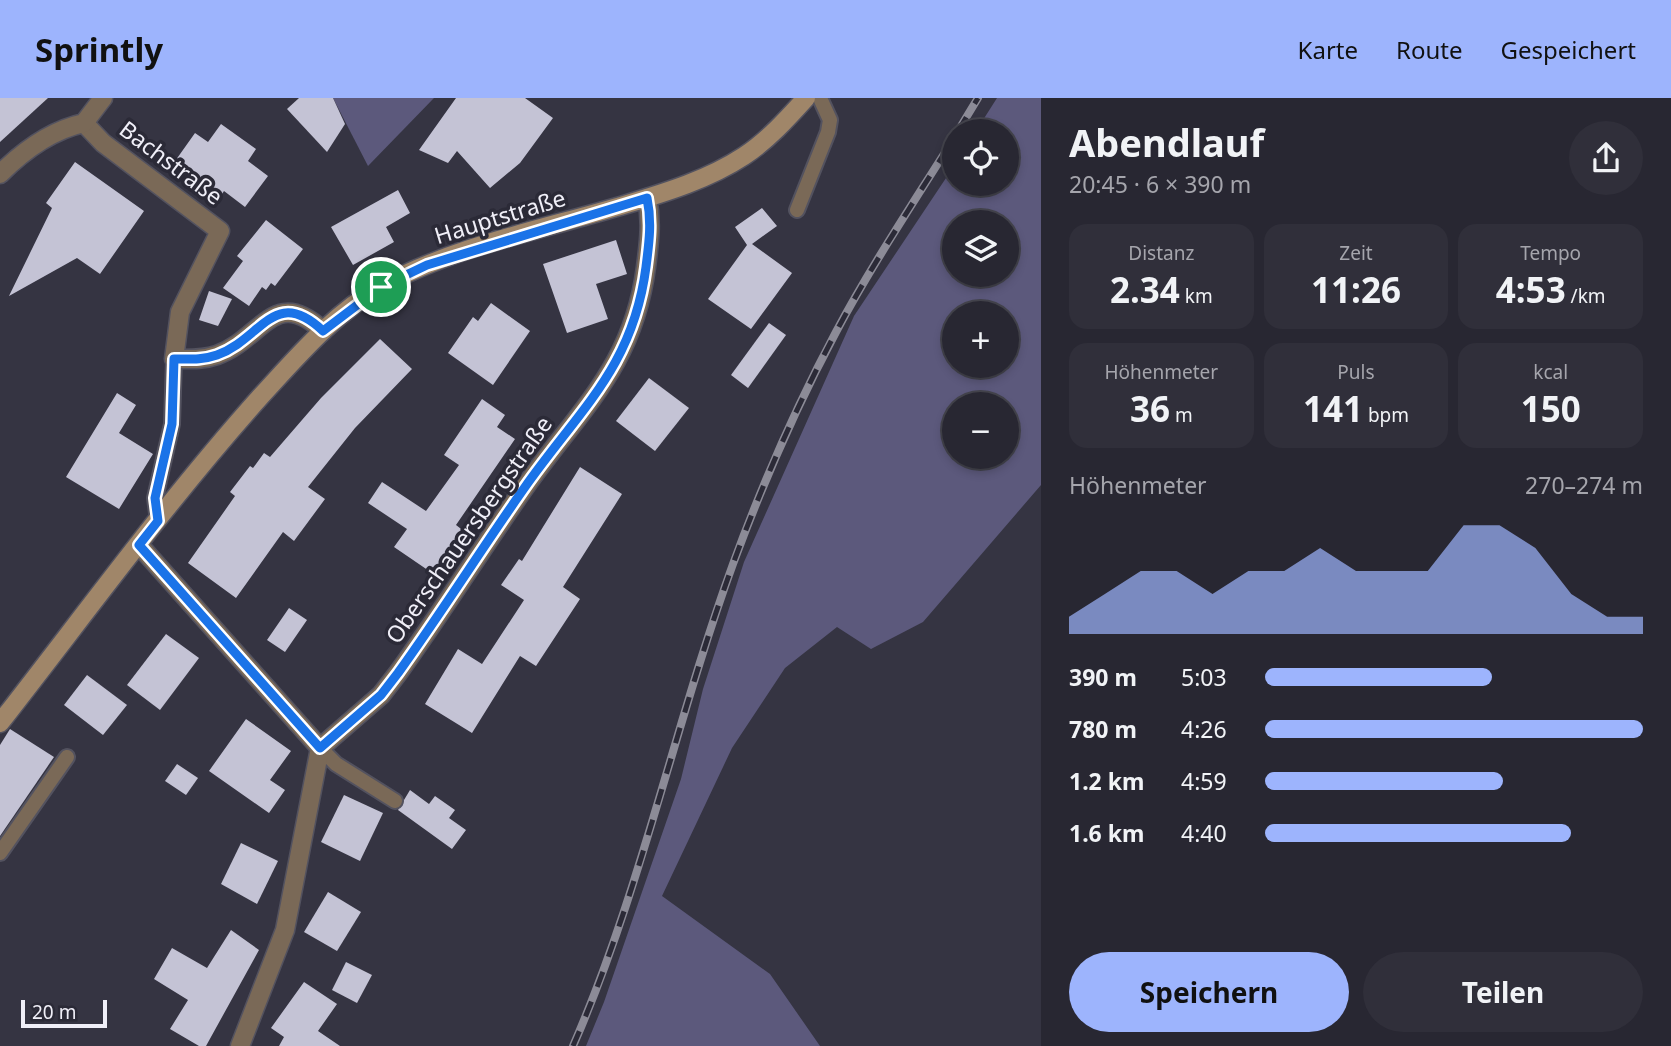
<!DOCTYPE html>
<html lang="de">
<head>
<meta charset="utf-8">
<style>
	body { margin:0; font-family:"Noto Sans",sans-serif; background:#302f3a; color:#f1f3f6; height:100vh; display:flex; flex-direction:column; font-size:26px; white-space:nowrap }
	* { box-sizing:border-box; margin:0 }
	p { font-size:23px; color:#a5a5ac }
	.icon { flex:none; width:38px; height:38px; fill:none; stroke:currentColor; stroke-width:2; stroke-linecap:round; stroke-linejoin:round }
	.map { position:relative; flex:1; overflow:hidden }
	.details { display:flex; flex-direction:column; background:#282732; width:630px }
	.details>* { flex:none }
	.fabs { position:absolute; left:942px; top:21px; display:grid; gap:14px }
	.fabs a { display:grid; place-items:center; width:77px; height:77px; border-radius:50%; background:#282732; box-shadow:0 4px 10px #0003,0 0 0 2px #44444d; font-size:35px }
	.scale { position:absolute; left:21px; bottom:18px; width:86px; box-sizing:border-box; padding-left:7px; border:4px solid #f0eff8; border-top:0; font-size:19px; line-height:24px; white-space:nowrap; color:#f0eff8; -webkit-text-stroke:5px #2b2a37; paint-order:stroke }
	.pin { position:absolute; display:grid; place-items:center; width:60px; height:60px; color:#fff; margin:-30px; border:4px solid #fff; border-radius:50%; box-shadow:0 2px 7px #0007 }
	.round { display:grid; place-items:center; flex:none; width:74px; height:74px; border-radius:37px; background:#302f3a }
	.overview { display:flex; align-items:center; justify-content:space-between; height:119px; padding:0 28px }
	h1 { font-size:38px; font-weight:700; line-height:52px }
	.stats { display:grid; grid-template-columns:repeat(3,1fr); gap:10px; height:119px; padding:7px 28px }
	.stats div { display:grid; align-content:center; border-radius:18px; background:#302f3a; text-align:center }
	.stats b { font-size:35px; font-weight:700 }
	.stats small { font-size:19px; font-weight:400 }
	.stats p { font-size:19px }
	.chart { height:196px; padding:14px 28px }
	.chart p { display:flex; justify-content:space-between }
	.chart svg { width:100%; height:126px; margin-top:7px; fill:#9db4fd; opacity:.7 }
	.action { display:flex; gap:14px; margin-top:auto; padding:14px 28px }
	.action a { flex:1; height:80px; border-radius:42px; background:#9db4fd; color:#111; font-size:28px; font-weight:700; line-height:80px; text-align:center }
	.action a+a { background:#302f3a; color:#f1f3f6 }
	ul { padding:0 28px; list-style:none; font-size:23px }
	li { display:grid; grid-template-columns:112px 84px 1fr; align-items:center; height:52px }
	li i { height:18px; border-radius:9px; background:#9db4fd }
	header { display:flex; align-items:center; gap:42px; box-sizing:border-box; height:98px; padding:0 35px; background:#9db4fd; color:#111 }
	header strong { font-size:33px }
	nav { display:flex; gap:38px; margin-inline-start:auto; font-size:24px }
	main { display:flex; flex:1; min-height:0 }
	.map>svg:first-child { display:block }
</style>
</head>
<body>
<header>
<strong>Sprintly</strong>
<nav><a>Karte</a><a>Route</a><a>Gespeichert</a></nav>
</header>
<main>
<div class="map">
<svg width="1041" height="948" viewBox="0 0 1041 948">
	<rect width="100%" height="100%" fill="#353442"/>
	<g fill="#5c597c" fill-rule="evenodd">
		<polygon points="333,0 434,0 368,68"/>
		<path d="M997,0H1041V387L923,524L871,551L837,529L785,570L732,650L662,798L770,876L820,948H586L604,904L681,681L703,591L744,464L854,218L954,68V86H1006V33H976ZM954,124H1006V177H954ZM954,215H1006V268H954ZM954,306H1006V359H954Z"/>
	</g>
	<g fill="#c4c3d5">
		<polygon points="0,0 48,0 0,44"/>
		<polygon points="299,0 333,0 345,26 327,54 287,11"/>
		<polygon points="456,0 525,0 553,20 520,65 490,90 457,53 448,65 419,52"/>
		<polygon points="221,26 256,51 248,63 268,78 245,109 224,93 218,102 173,66 195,35 208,44"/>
		<polygon points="75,64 144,113 100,176 77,160 9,198 52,110 46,105"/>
		<polygon points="398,92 410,115 386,129 394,144 353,167 331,129"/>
		<polygon points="762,110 777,128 752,146 792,175 751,231 708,201 747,147 735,129"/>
		<polygon points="266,122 303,151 275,188 271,185 266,192 262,189 249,208 223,190 243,163 237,158"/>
		<polygon points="616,142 627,176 596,186 608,221 567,235 543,166"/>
		<polygon points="209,193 232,201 218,228 199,222"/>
		<polygon points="491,205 530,233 493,287 448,255 473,219 478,223"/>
		<polygon points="769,225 786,237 748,290 731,277"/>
		<polygon points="380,241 412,271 355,330 308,389 325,401 294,443 283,434 236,500 188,465 235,398 230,394 250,368 253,370 264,355 270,359 321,300"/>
		<polygon points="649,280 689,310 655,353 616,323"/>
		<polygon points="117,295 136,307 119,335 153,356 119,411 66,379"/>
		<polygon points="482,301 505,317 497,329 515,341 456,427 465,434 435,477 394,449 407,431 368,405 382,384 426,413 459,367 444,357"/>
		<polygon points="580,369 622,396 563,489 580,501 536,568 520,558 472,635 425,606 458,551 482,566 524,502 501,487 519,461 522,463"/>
		<polygon points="289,510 307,522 285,554 267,542"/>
		<polygon points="166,536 199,560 160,612 127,587"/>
		<polygon points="87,577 127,607 103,637 64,607"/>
		<polygon points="246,621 291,653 270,682 285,692 269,715 209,673"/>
		<polygon points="10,631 54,659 0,738 0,647"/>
		<polygon points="177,666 198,680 186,697 165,683"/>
		<polygon points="410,692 429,706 435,698 455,712 449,720 466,732 452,751 398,712"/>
		<polygon points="344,697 383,715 360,763 321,744"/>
		<polygon points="241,745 278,763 257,806 221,786"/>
		<polygon points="328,794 361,814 337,853 304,834"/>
		<polygon points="231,832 259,852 206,948 199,948 170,931 188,902 154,881 172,850 207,870"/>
		<polygon points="346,864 372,877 357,905 332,892"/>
		<polygon points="304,884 337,906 318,933 340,948 279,948 284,939 271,930"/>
	</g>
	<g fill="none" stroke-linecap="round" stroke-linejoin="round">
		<g stroke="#53525f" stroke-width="18">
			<g id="service">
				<polyline points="797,112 828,34 830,22 820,0"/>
				<polyline points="158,423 155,400 172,326 174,261"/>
				<polyline points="320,650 336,666 395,703"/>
				<polyline points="0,755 67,659"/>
			</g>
		</g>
		<g stroke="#53525f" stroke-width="21">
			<g id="minor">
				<path d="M84,25L103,45L220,133L180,214L174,261C189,261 203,262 217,257C262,241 274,187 323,233"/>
				<path d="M0,76C23,53 52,32 84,25L103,0"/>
				<polyline points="139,447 320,650"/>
				<path d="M240,948L285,832L320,650L381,597L398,575C442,514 482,450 525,389C580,311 633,269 646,169C649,145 652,124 647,100"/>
			</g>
		</g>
		<g stroke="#53525f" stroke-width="21">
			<path id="secondary" d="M0,625C86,515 168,402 261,298C297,259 334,215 382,188C454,148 548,130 627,106C667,94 709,81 744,58C768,42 787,21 806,0"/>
		</g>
		<use href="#service" stroke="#7a6957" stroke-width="14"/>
		<use href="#minor" stroke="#7a6957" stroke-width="18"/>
		<use href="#secondary" stroke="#a08669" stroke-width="18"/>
		<g stroke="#8c8b97" stroke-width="8">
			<g id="rail">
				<polyline points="958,33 978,0"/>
				<path d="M573,948C641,793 675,625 733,466C762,387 796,309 836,234C871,168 914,104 954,40"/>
			</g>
		</g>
		<use href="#rail" stroke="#2b2a37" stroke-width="5" stroke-dasharray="16" stroke-linecap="butt"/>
	</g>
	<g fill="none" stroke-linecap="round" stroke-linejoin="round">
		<g stroke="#fff" stroke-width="14">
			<path id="route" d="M647,100C652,124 649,145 646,169C633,269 580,311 525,389C482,450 442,514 398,575L381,597L320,650L139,447L158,423L155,400L172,326L174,261C189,261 203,262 217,257C262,241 274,187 323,233L381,189L427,167Z"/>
		</g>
		<use href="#route" stroke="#1a73e8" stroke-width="9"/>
	</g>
	<g text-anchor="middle" stroke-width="7" stroke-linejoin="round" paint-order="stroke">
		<g font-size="23" fill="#f0eff8" stroke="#2b2a37">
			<text transform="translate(171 65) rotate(37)" y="8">Bachstraße</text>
			<text transform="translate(500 119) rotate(-17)" y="8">Hauptstraße</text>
			<text transform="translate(469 432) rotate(-55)" y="8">Oberschauersbergstraße</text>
		</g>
	</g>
</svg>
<div class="fabs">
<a><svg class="icon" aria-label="locate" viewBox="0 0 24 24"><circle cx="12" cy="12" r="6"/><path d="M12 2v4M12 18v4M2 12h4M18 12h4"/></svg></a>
<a><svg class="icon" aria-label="layers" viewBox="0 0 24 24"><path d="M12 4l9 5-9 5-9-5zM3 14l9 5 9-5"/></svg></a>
<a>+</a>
<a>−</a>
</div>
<div class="scale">20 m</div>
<div class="pin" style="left:381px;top:189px;background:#1e9e55"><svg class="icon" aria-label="arrive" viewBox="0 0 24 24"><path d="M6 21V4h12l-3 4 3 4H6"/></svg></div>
</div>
<section class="details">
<div class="overview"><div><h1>Abendlauf</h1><p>20:45 · 6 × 390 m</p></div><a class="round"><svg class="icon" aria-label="share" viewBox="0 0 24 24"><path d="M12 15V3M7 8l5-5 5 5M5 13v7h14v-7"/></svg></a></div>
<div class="stats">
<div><p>Distanz</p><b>2.34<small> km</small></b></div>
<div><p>Zeit</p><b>11:26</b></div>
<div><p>Tempo</p><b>4:53<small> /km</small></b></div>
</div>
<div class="stats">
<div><p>Höhenmeter</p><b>36<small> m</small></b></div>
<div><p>Puls</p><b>141<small> bpm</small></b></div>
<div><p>kcal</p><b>150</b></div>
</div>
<div class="chart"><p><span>Höhenmeter</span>270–274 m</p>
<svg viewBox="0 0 160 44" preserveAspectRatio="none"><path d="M0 44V38L10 30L20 22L30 22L40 30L50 22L60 22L70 14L80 22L90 22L100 22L110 6L120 6L130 14L140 30L150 38L160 38V44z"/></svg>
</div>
<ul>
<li><b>390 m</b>5:03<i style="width:60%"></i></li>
<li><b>780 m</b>4:26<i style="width:100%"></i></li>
<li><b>1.2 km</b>4:59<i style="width:63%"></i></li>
<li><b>1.6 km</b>4:40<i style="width:81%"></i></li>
</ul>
<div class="action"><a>Speichern</a><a>Teilen</a></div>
</section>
</main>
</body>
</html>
